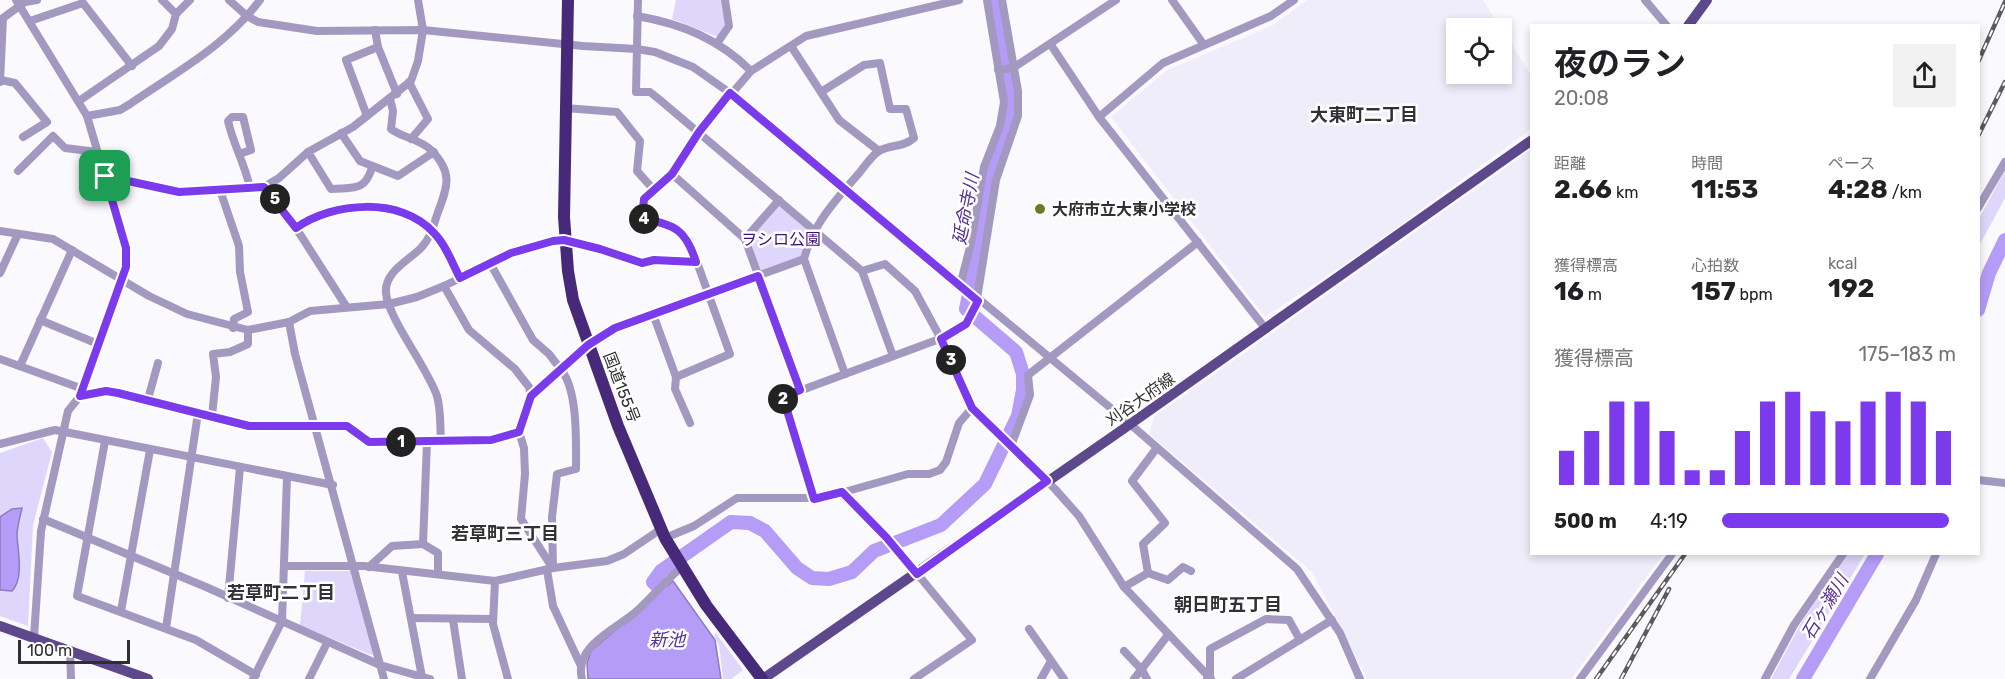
<!DOCTYPE html>
<html lang="ja">
<head>
<meta charset="utf-8">
<style>
	body { margin:0; font-family:Rubik,"Noto Sans JP",sans-serif; background:#f2f2f2; color:#202124; height:100vh; display:flex; flex-direction:column; font-size:22px; white-space:nowrap }
	* { box-sizing:border-box; margin:0 }
	p { font-size:20px; color:#757577 }
	.icon { flex:none; width:33px; height:33px; fill:none; stroke:currentColor; stroke-width:2; stroke-linecap:round; stroke-linejoin:round }
	.map { position:relative; flex:1; overflow:hidden }
	.drawer { position:absolute; left:1530px; top:24px; width:450px; height:531px; display:flex; flex-direction:column; background:#fff; border-radius:0px; box-shadow:0 3px 9px #0003 }
	.drawer>* { flex:none }
	.tools { position:absolute; left:1446px; top:18px; display:grid; gap:12px }
	.tools a { display:grid; place-items:center; width:66px; height:66px; border-radius:0px; background:#fff; box-shadow:0 3px 9px #0003; font-size:30px }
	.scale { position:absolute; left:18px; bottom:15px; width:112px; box-sizing:border-box; padding-left:6px; border:3px solid #2f2f30; border-top:0; font-size:16px; line-height:21px; white-space:nowrap; color:#2f2f30; -webkit-text-stroke:4px #fff; paint-order:stroke }
	.pin { position:absolute; display:grid; place-items:center; width:51px; height:51px; color:#fff; margin:-26px; border-radius:12px; box-shadow:0 3px 9px #0006 }
	.km { position:absolute; width:30px; height:30px; margin:-15px; border-radius:50%; background:#222; color:#fff; font-size:16px; line-height:30px; text-align:center }
	.round { display:grid; place-items:center; flex:none; width:63px; height:63px; border-radius:0px; background:#f2f2f2 }
	.overview { display:flex; align-items:center; justify-content:space-between; height:102px; padding:0 24px }
	h1 { font-size:33px; font-weight:700; line-height:45px }
	.stats { display:grid; grid-template-columns:repeat(3,1fr); gap:9px; height:102px; padding:6px 24px }
	.stats div { display:grid; align-content:center }
	.stats b { font-size:26px; font-weight:700 }
	.stats small { font-size:16px; font-weight:400 }
	.stats p { font-size:16px }
	.chart { height:168px; padding:12px 24px }
	.chart p { display:flex; justify-content:space-between }
	.chart svg { width:100%; height:108px; margin-top:6px; stroke:#7c3aed; stroke-width:6 }
	ul { padding:0 24px; list-style:none; font-size:20px }
	li { display:grid; grid-template-columns:96px 72px 1fr; align-items:center; height:45px }
	li i { height:15px; border-radius:8px; background:#7c3aed }
	.map>svg:first-child { display:block }
</style>
</head>
<body>
<div class="map">
<svg width="2005" height="679" viewBox="0 0 2005 679">
	<rect width="100%" height="100%" fill="#faf9fe"/>
	<g fill="#f0edfa">
		<polygon points="1307,0 1483,0 1501,28 1456,28 1456,74 1502,74 1502,29 1531,75 1531,129 1364,251 1265,317 1111,117 1167,70 1273,25"/>
		<polygon points="1531,150 1532,554 1663,554 1571,679 1367,679 1312,572 1149,434 1154,417"/>
	</g>
	<g fill="#dfd6fc">
		<polygon points="676,0 721,0 725,25 718,37 672,19"/>
		<polygon points="2005,170 2005,198 1979,246 1979,219"/>
		<polygon points="779,204 810,232 803,256 760,271 750,240"/>
		<polygon points="43,438 52,452 33,525 28,626 0,616 0,453"/>
		<polygon points="1847,554 1865,554 1789,679 1771,679 1800,625"/>
		<polygon points="305,571 351,571 374,654 371,655 300,625"/>
		<polygon points="716,633 743,670 731,679 723,679 719,645 714,636"/>
	</g>
	<g fill="#b59cf6" stroke="#8d7bbb" stroke-width="1.5">
		<path d="M22,508C20,517 17,527 17,536C18,552 24,578 12,591L0,590V517L12,509Z"/>
		<polygon points="673,581 715,640 721,679 588,679 587,663 591,651"/>
	</g>
	<g fill="none" stroke-linecap="round" stroke-linejoin="round">
		<g stroke="#b59cf6" stroke-width="14">
			<polyline points="1978,310 1989,273 2005,240"/>
			<polyline points="662,591 653,582 661,571 731,522 750,523 765,531 797,568 812,578 829,579 852,572 874,551 941,525 985,484 1018,416 1023,390 1023,374 1016,352 966,309 980,242 987,184 1005,135 1011,102 994,0"/>
			<polyline points="1803,679 1877,554"/>
		</g>
		<g stroke="#a399c0" stroke-width="8">
			<polyline points="16,0 87,116 126,248 126,267 122,280 80,396 68,411 41,531 34,637"/>
			<polyline points="162,0 176,14"/>
			<polyline points="229,0 247,16 258,22 317,31 423,30 583,46 637,49 655,52 693,67 730,93 1130,424 1297,569 1340,633 1360,679"/>
			<polyline points="638,0 636,92 650,92 660,100 862,271 893,356"/>
			<polyline points="1172,0 1204,45"/>
			<polyline points="1645,0 1667,26"/>
			<path d="M637,16C682,24 719,39 751,71L806,36L959,0"/>
			<polyline points="30,21 83,3 132,66"/>
			<polyline points="375,30 378,47 397,94"/>
			<polyline points="718,42 729,26 725,0"/>
			<polyline points="1051,45 1099,117 1265,328"/>
			<polyline points="791,46 839,120 879,151"/>
			<polyline points="998,70 1013,68 1116,0"/>
			<polyline points="1,80 15,83 47,122 23,137"/>
			<polyline points="0,82 3,18 25,2 37,0"/>
			<polyline points="409,82 428,119 411,139"/>
			<path d="M821,92L864,65L880,63L890,109H906L914,138C903,148 891,144 879,151C872,155 865,166 860,172C837,199 813,223 804,259L845,374"/>
			<path d="M390,99L393,111L391,129C403,138 420,139 431,150C453,172 448,186 438,212C433,226 432,236 421,248C408,261 384,272 386,293C388,318 427,367 437,396C441,409 440,427 441,441L427,442L423,544L438,553V573"/>
			<polyline points="79,101 159,46 172,29 176,14 190,0"/>
			<polyline points="565,108 617,112 640,141 637,171 653,189"/>
			<path d="M87,116L120,110L130,104C175,73 227,45 260,0"/>
			<polyline points="367,116 346,60 378,47"/>
			<polyline points="1099,117 1163,63 1271,16 1294,0"/>
			<polyline points="341,133 360,161 398,176 434,152"/>
			<path d="M308,152L331,189C354,187 364,192 372,168"/>
			<path d="M239,154L251,150L243,117H232L228,121C233,144 245,164 250,188"/>
			<polyline points="18,171 53,136 65,148 97,152"/>
			<polyline points="672,174 745,239 800,390"/>
			<polyline points="105,176 179,192 264,187 279,178 308,152 353,127 411,81 418,61 423,30 418,0"/>
			<polyline points="264,187 296,228 346,306"/>
			<polyline points="220,190 239,246 240,272 248,312 234,319 233,328"/>
			<polyline points="1978,208 2005,162"/>
			<path d="M296,228C332,202 401,196 434,233C446,245 452,263 460,278"/>
			<polyline points="0,231 53,239 149,296 187,314 248,330 289,322 310,311 389,304 417,297 444,286 511,253 553,241 564,240 599,249 642,263 654,260 696,262"/>
			<polyline points="745,239 779,200"/>
			<polyline points="490,263 533,340 549,354 562,371 531,396"/>
			<polyline points="862,271 885,264 915,291 941,339 972,408 1055,489 1079,516 1124,587 1211,679"/>
			<polyline points="0,273 18,234"/>
			<polyline points="444,286 469,330 515,369 529,387 531,396 519,432 524,448 525,474 521,519 552,567"/>
			<polyline points="960,286 971,243 984,167 1000,126 1004,102 987,0"/>
			<polyline points="653,314 676,377 675,389 690,423"/>
			<polyline points="40,320 98,344"/>
			<polyline points="289,322 295,354 384,679"/>
			<polyline points="0,359 83,389"/>
			<polyline points="20,366 72,250"/>
			<polyline points="676,377 730,354 689,240 668,223 642,219 644,199 672,174 699,132 751,71"/>
			<polyline points="80,396 106,391 249,426 347,426 369,442 427,442"/>
			<polyline points="148,399 158,363"/>
			<polyline points="212,416 216,377 213,354 230,352 248,344 248,330"/>
			<polyline points="105,441 77,596 196,640 256,675"/>
			<polyline points="441,441 491,440 519,432"/>
			<polyline points="0,444 55,430 333,485"/>
			<polyline points="1011,446 1030,395 1028,375 1198,242"/>
			<polyline points="1978,480 2005,483"/>
			<polyline points="842,493 900,553 972,640 914,679"/>
			<polyline points="814,499 783,397 953,334 966,324 975,311 996,180 1018,116 1018,91 1002,0"/>
			<polyline points="43,519 206,587 380,665 430,679"/>
			<polyline points="665,538 694,526 737,498 823,498 908,474 929,474 940,470 946,462 959,423 972,408"/>
			<polyline points="285,566 364,566 495,581 553,568 607,561 624,554 661,529"/>
			<polyline points="369,567 392,546 423,544"/>
			<path d="M553,568L552,517L557,474L576,469C576,443 578,392 562,371L588,345L615,328L804,259"/>
			<polyline points="547,570 553,606 581,666"/>
			<polyline points="402,572 422,677"/>
			<polyline points="1148,573 1143,544 1165,523 1132,481 1156,449"/>
			<polyline points="495,581 493,624 508,679"/>
			<polyline points="1124,587 1148,573 1168,580 1183,567 1191,571"/>
			<polyline points="228,598 240,467"/>
			<polyline points="121,611 150,450"/>
			<polyline points="411,618 493,619"/>
			<polyline points="453,620 462,679"/>
			<polyline points="166,628 198,413"/>
			<polyline points="1029,629 1064,679"/>
			<polyline points="70,650 71,679"/>
			<polyline points="1124,651 1142,670 1147,679"/>
			<polyline points="253,679 282,621 287,477"/>
			<polyline points="309,679 327,643"/>
			<path d="M582,679C573,645 619,628 638,610C653,596 666,580 682,567"/>
			<polyline points="1041,679 1051,661"/>
			<polyline points="1134,679 1168,635"/>
			<polyline points="1207,679 1210,678 1210,649 1266,619 1289,620 1300,640"/>
			<polyline points="1236,679 1332,620"/>
			<polyline points="1580,679 1672,554"/>
			<polyline points="1765,679 1794,625 1843,554"/>
			<polyline points="1870,679 1916,600 1936,554"/>
		</g>
		<g stroke="#5d488c" stroke-width="10">
			<polyline points="1688,26 1707,0"/>
			<polyline points="0,626 148,679"/>
			<polyline points="763,679 1119,432 1532,140"/>
		</g>
		<polyline stroke="#462978" stroke-width="12" points="568,0 564,217 568,271 573,300 618,426 665,538 706,605 762,679"/>
		<g stroke="#5b5a5c" stroke-width="4.5">
			<g id="rail">
				<polyline points="1978,62 2005,2"/>
				<polyline points="1978,136 2005,82"/>
				<polyline points="1596,679 1685,554"/>
				<polyline points="1621,679 1669,589"/>
			</g>
		</g>
		<use href="#rail" stroke="#fff" stroke-width="2" stroke-dasharray="7" stroke-linecap="butt"/>
	</g>
	<g fill="none" stroke-linecap="round" stroke-linejoin="round">
		<g stroke="#fff" stroke-width="12">
			<path id="route" d="M730,93L978,301L966,324L941,339L972,408L1047,481L917,574L886,537L842,492L814,499L783,397L800,390L758,276L615,328L588,345L531,396L519,432L491,440L369,442L347,426H249L118,393L106,391L80,396L126,267V248L105,176L179,192L264,187L296,228C332,202 401,196 434,233C446,245 452,263 460,278L511,253L553,241L564,240L600,249L642,263L654,260L696,262C686,230 675,224 642,219L644,199L672,174L699,132Z"/>
		</g>
		<use href="#route" stroke="#7c3aed" stroke-width="8"/>
	</g>
	<circle fill="#6f7925" stroke="#fff" stroke-width="2" cx="1040" cy="209" r="6"/>
	<g text-anchor="middle" stroke-width="5" stroke-linejoin="round" paint-order="stroke">
		<g font-size="16" font-weight="bold" fill="#2f2f30" stroke="#fff" text-anchor="start">
			<text x="1052" y="215">大府市立大東小学校</text>
		</g>
		<g font-size="16" fill="#3f1079" stroke="#fff">
			<text x="781" y="245">ヲシロ公園</text>
		</g>
		<g font-size="16" fill="#2f2f30" stroke="#fff">
			<text transform="translate(622 387) rotate(69)" y="6">国道155号</text>
			<text transform="translate(1140 399) rotate(-35)" y="6">刈谷大府線</text>
		</g>
		<g font-size="18" font-weight="bold" fill="#323134" stroke="#fff">
			<text x="1364" y="121">大東町二丁目</text>
			<text x="505" y="540">若草町三丁目</text>
			<text x="281" y="599">若草町二丁目</text>
			<text x="1228" y="611">朝日町五丁目</text>
		</g>
		<g font-size="18" font-style="italic" fill="#562f95" stroke="#fff">
			<text transform="translate(966 209) rotate(-79)" y="6">延命寺川</text>
			<text transform="translate(1825 607) rotate(-59)" y="6">石ヶ瀬川</text>
			<text x="667" y="646">新池</text>
		</g>
	</g>
</svg>
<div class="tools">
<a><svg class="icon" aria-label="locate" viewBox="0 0 24 24"><circle cx="12" cy="12" r="6"/><path d="M12 2v4M12 18v4M2 12h4M18 12h4"/></svg></a>
</div>
<div class="scale">100 m</div>
<div class="pin" style="left:105px;top:176px;background:#1e9e55"><svg class="icon" aria-label="arrive" viewBox="0 0 24 24"><path d="M6 21V4h12l-3 4 3 4H6"/></svg></div>
<b class="km" style="left:401px;top:442px">1</b>
<b class="km" style="left:783px;top:399px">2</b>
<b class="km" style="left:951px;top:360px">3</b>
<b class="km" style="left:644px;top:219px">4</b>
<b class="km" style="left:275px;top:199px">5</b>
<section class="drawer">
<div class="overview"><div><h1>夜のラン</h1><p>20:08</p></div><a class="round"><svg class="icon" aria-label="share" viewBox="0 0 24 24"><path d="M12 15V3M7 8l5-5 5 5M5 13v7h14v-7"/></svg></a></div>
<div class="stats">
<div><p>距離</p><b>2.66<small> km</small></b></div>
<div><p>時間</p><b>11:53</b></div>
<div><p>ペース</p><b>4:28<small> /km</small></b></div>
</div>
<div class="stats">
<div><p>獲得標高</p><b>16<small> m</small></b></div>
<div><p>心拍数</p><b>157<small> bpm</small></b></div>
<div><p>kcal</p><b>192</b></div>
</div>
<div class="chart"><p><span>獲得標高</span>175–183 m</p>
<svg viewBox="0 0 160 44" preserveAspectRatio="none"><path d="M5 44V30M15 44V22M25 44V10M35 44V10M45 44V22M55 44V38M65 44V38M75 44V22M85 44V10M95 44V6M105 44V14M115 44V18M125 44V10M135 44V6M145 44V10M155 44V22"/></svg>
</div>
<ul>
<li><b>500 m</b>4:19<i style="width:97%"></i></li>
</ul>
</section>
</div>
</body>
</html>
